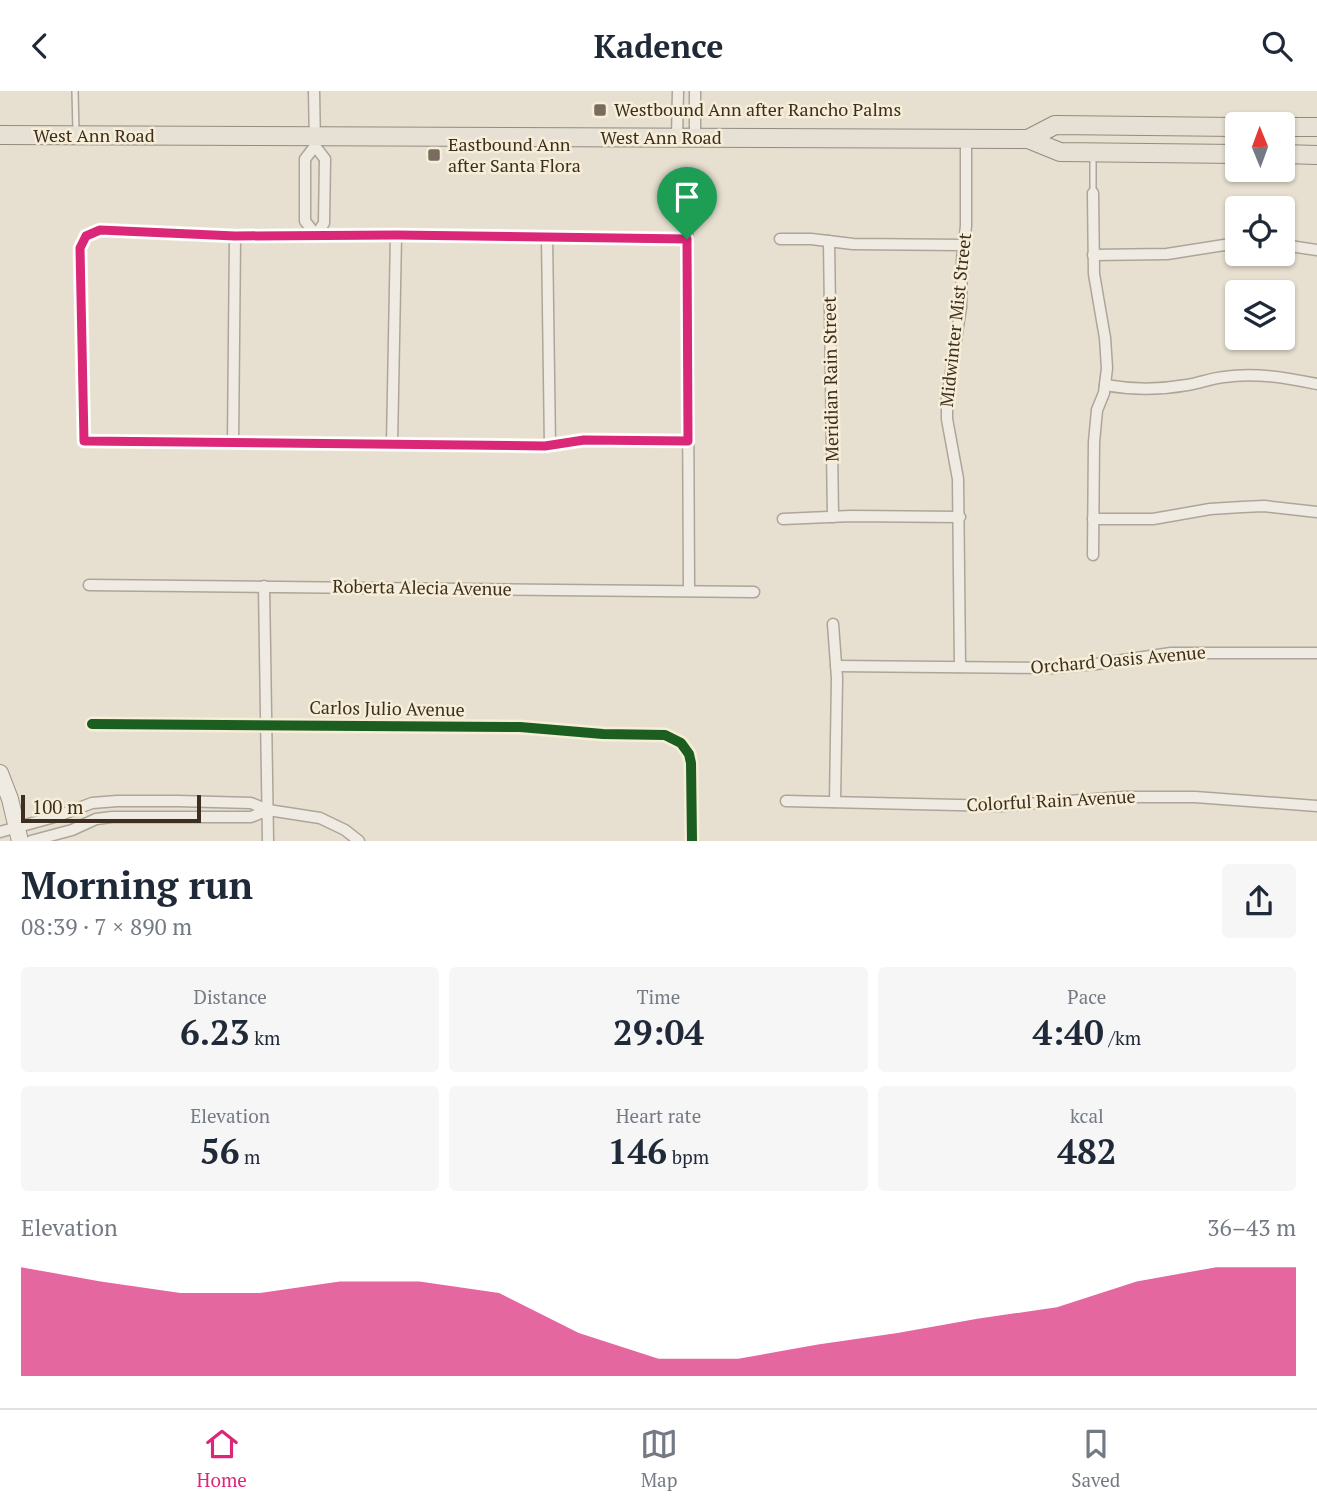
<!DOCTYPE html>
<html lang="en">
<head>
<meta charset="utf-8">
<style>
	body { margin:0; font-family:"PT Serif",serif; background:#f6f6f7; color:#1f2937; height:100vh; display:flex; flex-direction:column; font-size:26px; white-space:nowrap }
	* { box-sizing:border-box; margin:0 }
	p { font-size:23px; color:#747a83 }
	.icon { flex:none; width:38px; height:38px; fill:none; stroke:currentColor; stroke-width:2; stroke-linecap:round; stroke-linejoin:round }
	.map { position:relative; height:750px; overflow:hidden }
	.side { display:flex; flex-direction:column; background:#fff; flex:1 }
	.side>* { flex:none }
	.needle { width:46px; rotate:359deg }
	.fabs { position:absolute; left:1225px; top:21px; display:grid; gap:14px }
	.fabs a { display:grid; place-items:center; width:70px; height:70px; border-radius:7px; background:#fff; box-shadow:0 2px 5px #0004; font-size:35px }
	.scale { position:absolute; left:21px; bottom:18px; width:180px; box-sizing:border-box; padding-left:7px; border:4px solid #3d2e20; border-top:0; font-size:19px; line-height:24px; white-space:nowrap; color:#3d2e20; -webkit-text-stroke:5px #f7eed8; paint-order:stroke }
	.pin { position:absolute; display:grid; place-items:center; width:60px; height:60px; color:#fff; margin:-72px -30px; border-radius:50% 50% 50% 0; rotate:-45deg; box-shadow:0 0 7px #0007 }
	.pin .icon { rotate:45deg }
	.round { display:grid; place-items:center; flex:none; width:74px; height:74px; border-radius:7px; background:#f6f6f7 }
	.headline { display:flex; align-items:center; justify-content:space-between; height:119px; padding:0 21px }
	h1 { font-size:38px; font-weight:700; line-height:52px }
	.stats { display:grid; grid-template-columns:repeat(3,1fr); gap:10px; height:119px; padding:7px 21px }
	.stats div { display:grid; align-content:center; border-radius:7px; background:#f6f6f7; text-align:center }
	.stats b { font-size:35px; font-weight:700 }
	.stats small { font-size:19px; font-weight:400 }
	.stats p { font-size:19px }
	.chart { height:196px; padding:14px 21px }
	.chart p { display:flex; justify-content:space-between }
	.chart svg { width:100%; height:126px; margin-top:7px; fill:#db2777; opacity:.7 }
	header { display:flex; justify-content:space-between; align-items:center; height:91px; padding:0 21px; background:#fff; font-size:32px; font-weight:700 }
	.tabs { display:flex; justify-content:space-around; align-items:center; height:98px; border-top:2px solid #e0e1e3; background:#fff; font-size:19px; color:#747a83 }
	.tabs a { display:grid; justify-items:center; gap:4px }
	.tabs .on { color:#db2777 }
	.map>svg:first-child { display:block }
</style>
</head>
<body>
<header><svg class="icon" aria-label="back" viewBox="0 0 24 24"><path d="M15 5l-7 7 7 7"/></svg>Kadence<svg class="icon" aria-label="search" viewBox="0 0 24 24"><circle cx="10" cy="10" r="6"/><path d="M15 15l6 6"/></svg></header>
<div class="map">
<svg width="1317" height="750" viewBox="0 0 1317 750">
	<rect width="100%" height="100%" fill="#e7e0d1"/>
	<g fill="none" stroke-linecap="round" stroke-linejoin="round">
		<g stroke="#ada599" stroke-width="8">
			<g id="lane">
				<polyline points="75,0 76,41"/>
				<polyline points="1093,65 1093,102"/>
			</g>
		</g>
		<g stroke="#ada599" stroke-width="13">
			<g id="street">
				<polyline points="314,0 315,55 305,68 305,130 316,144 324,132 325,68 315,55"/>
				<polyline points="677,47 678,0"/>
				<polyline points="695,47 695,0"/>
				<polyline points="687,93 689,500"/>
				<polyline points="547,146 550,355"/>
				<polyline points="687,148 396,144 235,145 100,139 86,145 80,157 84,350 545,355 584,349 688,350"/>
				<polyline points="780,148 811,148 853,153 963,154"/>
				<polyline points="829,150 833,426"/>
				<polyline points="1283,154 1317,159"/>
				<polyline points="1093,164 1167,163 1237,152"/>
				<path d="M1105,294C1133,299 1159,299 1187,294C1200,292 1212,287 1224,286C1255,281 1287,287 1317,293"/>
				<polyline points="233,352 235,145"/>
				<polyline points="392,353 396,144"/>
				<polyline points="783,428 851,425 960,426"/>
				<polyline points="1093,428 1153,428 1210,418 1242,416 1264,415 1317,421"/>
				<polyline points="1093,464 1094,351 1097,319 1104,302 1107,277 1105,247 1094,183 1093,102"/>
				<polyline points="89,494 754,501"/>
				<polyline points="264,495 268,750"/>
				<polyline points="833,533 837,587 835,711"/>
				<polyline points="836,575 1051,577 1096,573 1171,562 1317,562"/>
				<polyline points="960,576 958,388 947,328 947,307 961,216 962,169 966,135 966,48"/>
				<polyline points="92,633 520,636 603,643 665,644 681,652 689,663 691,672 692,750"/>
				<polyline points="786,710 1000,715 1124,706 1195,706 1317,715"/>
				<polyline points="0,741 58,725 92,712 117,710 178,710 251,712 268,719 320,727 345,739 359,750"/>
				<polyline points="31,750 72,739 96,728 112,726 251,726 268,719"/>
			</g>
		</g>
		<g stroke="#9c958a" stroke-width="18">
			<polyline id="secondary" points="0,682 10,708 20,750"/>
		</g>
		<g stroke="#928b80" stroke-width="20">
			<g id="primary">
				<polyline points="1283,36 1317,36"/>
				<polyline points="0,44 1028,48 1060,61 1237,63"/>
				<polyline points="1028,48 1055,34 1237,36"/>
				<polyline points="1283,63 1317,64"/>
			</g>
		</g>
		<use href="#lane" stroke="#efebe3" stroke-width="5"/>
		<use href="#street" stroke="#efebe3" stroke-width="10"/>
		<use href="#secondary" stroke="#efebe3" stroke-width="16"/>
		<use href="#primary" stroke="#e6e1d4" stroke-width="18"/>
		<g stroke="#f7eed8" stroke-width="15">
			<g id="cycleway">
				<polyline points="687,148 396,144 235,145 100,139 86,145 80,157 84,350 545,355 584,349 688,350"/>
				<polyline points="92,633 520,636 603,643 665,644 681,652 689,663 691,672 692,750"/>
			</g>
		</g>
		<use href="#cycleway" stroke="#1b5e20" stroke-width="10"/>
	</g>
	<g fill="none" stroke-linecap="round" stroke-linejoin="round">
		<g stroke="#fff" stroke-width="14">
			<polygon id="route" points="100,139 235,145 396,144 687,148 688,350 584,349 545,355 84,350 80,157 86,145"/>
		</g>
		<use href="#route" stroke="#db2777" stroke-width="9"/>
	</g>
	<g fill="#786c5e" stroke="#f7eed8" stroke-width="2.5">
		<rect x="593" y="12" width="14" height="14" rx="3.5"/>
		<rect x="427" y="57" width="14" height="14" rx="3.5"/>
	</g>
	<g text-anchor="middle" stroke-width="5" stroke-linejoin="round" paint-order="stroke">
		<g font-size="18" fill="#3d2e20" stroke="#f7eed8" text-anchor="start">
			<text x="614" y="25">Westbound Ann after Rancho Palms</text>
			<text x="448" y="60">Eastbound Ann<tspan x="448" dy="21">after Santa Flora</tspan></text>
		</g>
		<g font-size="18" fill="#3d2e20" stroke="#f7eed8">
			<text x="94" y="51">West Ann Road</text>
			<text x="661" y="53">West Ann Road</text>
			<text transform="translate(956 229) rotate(-84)" y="6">Midwinter Mist Street</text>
			<text transform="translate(831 288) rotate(-91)" y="6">Meridian Rain Street</text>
			<text transform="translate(422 497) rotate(1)" y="6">Roberta Alecia Avenue</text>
			<text transform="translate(1118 569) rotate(-5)" y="6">Orchard Oasis Avenue</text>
			<text transform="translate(387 618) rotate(1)" y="6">Carlos Julio Avenue</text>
			<text transform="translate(1051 710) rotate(-3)" y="6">Colorful Rain Avenue</text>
		</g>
	</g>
</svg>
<div class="fabs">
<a><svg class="needle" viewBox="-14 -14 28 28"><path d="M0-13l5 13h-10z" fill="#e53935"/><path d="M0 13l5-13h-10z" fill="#747a83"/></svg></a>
<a><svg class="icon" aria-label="locate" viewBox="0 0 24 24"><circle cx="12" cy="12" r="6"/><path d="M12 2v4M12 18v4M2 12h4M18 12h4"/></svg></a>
<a><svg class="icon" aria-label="layers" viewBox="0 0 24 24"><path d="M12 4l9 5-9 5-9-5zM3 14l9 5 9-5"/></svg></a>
</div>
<div class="scale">100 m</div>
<div class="pin" style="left:687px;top:148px;background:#1e9e55"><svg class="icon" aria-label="arrive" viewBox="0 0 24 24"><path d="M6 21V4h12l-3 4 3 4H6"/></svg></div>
</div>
<section class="side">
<div class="headline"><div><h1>Morning run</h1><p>08:39 · 7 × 890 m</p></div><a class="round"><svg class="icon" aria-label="share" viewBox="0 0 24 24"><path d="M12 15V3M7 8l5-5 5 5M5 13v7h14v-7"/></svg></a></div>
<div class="stats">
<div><p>Distance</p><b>6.23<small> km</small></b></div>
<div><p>Time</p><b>29:04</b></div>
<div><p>Pace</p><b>4:40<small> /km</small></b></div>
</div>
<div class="stats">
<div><p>Elevation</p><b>56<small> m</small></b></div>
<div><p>Heart rate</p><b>146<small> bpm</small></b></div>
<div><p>kcal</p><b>482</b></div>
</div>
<div class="chart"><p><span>Elevation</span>36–43 m</p>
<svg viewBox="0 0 160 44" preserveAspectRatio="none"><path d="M0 44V6L10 11L20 15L30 15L40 11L50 11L60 15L70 29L80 38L90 38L100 33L110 29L120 24L130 20L140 11L150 6L160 6V44z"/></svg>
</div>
</section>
<nav class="tabs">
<a class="on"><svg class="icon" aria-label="home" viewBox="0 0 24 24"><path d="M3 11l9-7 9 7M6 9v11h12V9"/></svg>Home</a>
<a><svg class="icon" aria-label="map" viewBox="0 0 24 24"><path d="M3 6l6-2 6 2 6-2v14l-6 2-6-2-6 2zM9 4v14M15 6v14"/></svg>Map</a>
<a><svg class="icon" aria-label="saved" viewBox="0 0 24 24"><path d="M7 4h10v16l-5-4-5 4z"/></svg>Saved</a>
</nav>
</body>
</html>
